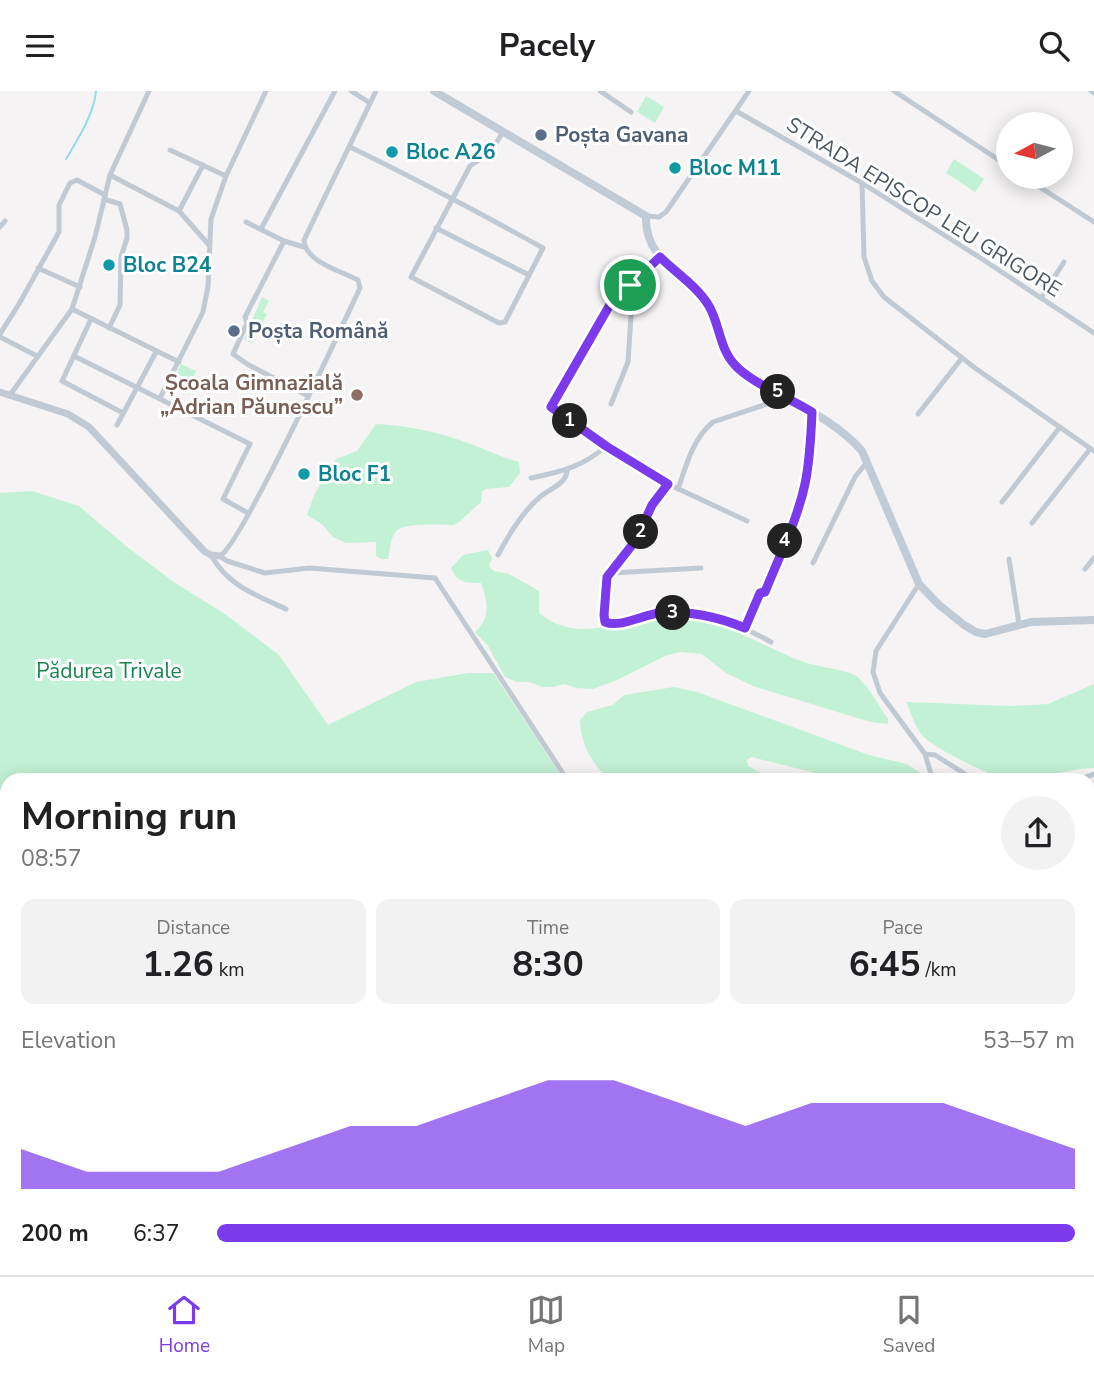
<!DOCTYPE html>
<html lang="en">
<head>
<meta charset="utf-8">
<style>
	body { margin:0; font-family:"Nunito Sans",sans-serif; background:#f2f2f2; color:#202124; height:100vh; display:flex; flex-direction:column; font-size:26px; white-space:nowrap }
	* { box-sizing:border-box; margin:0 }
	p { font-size:23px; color:#757577 }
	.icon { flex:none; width:38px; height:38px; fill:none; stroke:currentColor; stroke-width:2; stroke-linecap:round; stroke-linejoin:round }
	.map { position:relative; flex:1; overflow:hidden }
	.panel { position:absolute; left:0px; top:682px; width:1096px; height:502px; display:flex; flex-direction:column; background:#fff; border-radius:21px 21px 0 0; box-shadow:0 4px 18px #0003 }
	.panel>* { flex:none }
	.needle { width:46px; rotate:263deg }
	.controls { position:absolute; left:996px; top:21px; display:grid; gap:14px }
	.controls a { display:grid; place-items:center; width:77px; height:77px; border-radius:50%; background:#fff; box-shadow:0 4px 18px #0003; font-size:35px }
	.pin { position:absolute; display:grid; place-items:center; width:60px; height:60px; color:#fff; margin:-30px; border:4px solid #fff; border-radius:50%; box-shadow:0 2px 7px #0007 }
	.km { position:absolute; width:35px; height:35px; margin:-18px; border-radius:50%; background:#222; color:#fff; font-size:19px; line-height:35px; text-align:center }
	.round { display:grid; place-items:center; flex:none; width:74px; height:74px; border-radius:37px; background:#f2f2f2 }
	.headline { display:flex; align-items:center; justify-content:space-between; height:119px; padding:0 21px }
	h1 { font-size:38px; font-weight:700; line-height:52px }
	.figures { display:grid; grid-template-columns:repeat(3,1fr); gap:10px; height:119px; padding:7px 21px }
	.figures div { display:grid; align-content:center; border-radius:14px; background:#f2f2f2; text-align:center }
	.figures b { font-size:35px; font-weight:700 }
	.figures small { font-size:19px; font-weight:400 }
	.figures p { font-size:19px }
	.chart { height:196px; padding:14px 21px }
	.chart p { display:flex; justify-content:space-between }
	.chart svg { width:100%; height:126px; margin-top:7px; fill:#7c3aed; opacity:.7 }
	ul { padding:0 21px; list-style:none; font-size:23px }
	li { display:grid; grid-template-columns:112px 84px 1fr; align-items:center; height:52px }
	li i { height:18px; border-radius:9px; background:#7c3aed }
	header { display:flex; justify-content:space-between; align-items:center; height:91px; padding:0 21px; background:#fff; font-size:32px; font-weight:700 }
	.tab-bar { display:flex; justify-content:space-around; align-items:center; height:98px; border-top:2px solid #e0e0e0; background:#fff; font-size:19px; color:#757577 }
	.tab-bar a { display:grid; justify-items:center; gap:4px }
	.tab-bar .on { color:#7c3aed }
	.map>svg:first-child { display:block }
</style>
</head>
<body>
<header><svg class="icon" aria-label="menu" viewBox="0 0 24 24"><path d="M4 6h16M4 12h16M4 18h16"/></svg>Pacely<svg class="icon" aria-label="search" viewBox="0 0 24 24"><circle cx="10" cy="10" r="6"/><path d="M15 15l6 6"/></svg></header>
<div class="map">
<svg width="1094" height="1184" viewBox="0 0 1094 1184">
	<rect width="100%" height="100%" fill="#f5f3f3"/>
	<g fill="#c3f1d5">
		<polygon points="646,5 664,16 655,32 637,21"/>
		<polygon points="954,68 984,88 975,101 946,82"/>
		<polygon points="262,206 269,210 263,221 267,223 252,252 244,248"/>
		<polygon points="181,273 196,280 190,293 175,286"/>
		<path d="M376,333C408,334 442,342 473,354C488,359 502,367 519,371L520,382L509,396L485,398L482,401L481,411L459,431L453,434C441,434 405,431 396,440C390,447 390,460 388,468H381L376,465V451L346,452L333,446L322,433L307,424L315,402L336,368L357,360Z"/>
		<polygon points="32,400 79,415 126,455 175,492 225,523 279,564 328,634 416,591 468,582 493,582 564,689 7,690 7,1178 692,1178 695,1184 0,1184 0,402"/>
		<path d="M488,459L492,467L489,475L494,480L509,483L539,500V522C584,558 625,522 673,525C722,527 760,555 804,571C820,577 841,577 856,585C867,592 880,617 888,628V633L870,631L753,595L726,582L702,563L680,561L665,565L617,589L593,598L577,597L564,593L553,596H543L529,591H516L505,586L488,555L475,541C491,526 488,511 481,492C466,492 457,492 451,477L463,464Z"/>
		<path d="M1094,593V677C1067,677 1041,688 1014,690C1000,690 933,657 923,645C915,637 911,621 906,611L1011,615L1048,613Z"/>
		<path d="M674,596L697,601L869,664L907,673L919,681L925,689H843L751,666L747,669L748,675L774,689H609C592,672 581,654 580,629L587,621L613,614L624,604Z"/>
		<polygon points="877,1178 938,1178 941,1184 889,1184 888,1181"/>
	</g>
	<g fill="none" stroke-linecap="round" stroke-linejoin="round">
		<path stroke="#90daee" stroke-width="2" d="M66,68C78,48 94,23 96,0"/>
		<g stroke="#c1cad2" stroke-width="5">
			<polyline points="351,0 370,12"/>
			<path d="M376,0L304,149C305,171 341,180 358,189L360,197C343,233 241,454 220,465L227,470L265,482L309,477L435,487L568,690"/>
			<polyline points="600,0 631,21"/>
			<polyline points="894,0 1008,75"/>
			<polyline points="1091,0 1094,2"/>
			<polyline points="736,20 862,92 979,166 1094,242"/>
			<path d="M350,56C416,88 480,122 543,157L505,231L499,232L411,186L470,75L489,63L503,41"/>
			<polyline points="170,59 226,85"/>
			<polyline points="110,84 179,120 209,154"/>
			<polyline points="1024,86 1094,131"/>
			<polyline points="862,92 864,166 872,190 884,206 975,277 1094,360"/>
			<polyline points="104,108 120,113 127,139 127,147 121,166 120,214 109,237"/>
			<polyline points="179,120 203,74"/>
			<polyline points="646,125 659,126 666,121 749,0"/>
			<polyline points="246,131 284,150 304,156"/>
			<polyline points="0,136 5,130"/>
			<polyline points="436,137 529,184"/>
			<polyline points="261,138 335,0"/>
			<polyline points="284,150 245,226 247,232 233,263 247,273 308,305"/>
			<polyline points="660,166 630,194 619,198 551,316 606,355 668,393 747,430"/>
			<polyline points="38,177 80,196"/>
			<polyline points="1041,207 1064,171"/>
			<polyline points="72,218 179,271"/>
			<polyline points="91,228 62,290 123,322"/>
			<polyline points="0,243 19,213 59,141 59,114 70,92 77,89 105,104"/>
			<polyline points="0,246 37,265"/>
			<polyline points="74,265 250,353 223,408 248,422"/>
			<polyline points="10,304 72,218 95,146 110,84 149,0"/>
			<polyline points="160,307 203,221 208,195 211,128 226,85 266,0"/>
			<polyline points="611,313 628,271 632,210 630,194"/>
			<polyline points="918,323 962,267"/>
			<polyline points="117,334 156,261"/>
			<path d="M531,387C560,381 583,376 606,355"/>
			<path d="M668,393L652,414L636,449L607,486L604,524L605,531C620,537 643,524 659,522C698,518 737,532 771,551"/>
			<path d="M678,398C686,375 693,347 713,331L785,307"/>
			<polyline points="1002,411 1060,336"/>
			<polyline points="1032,432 1090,358"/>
			<path d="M211,464C228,495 256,504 286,518"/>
			<path d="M498,464C509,443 522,421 540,406C549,398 566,393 567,380"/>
			<polyline points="1009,468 1019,533"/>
			<polyline points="813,472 855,386 867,371"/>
			<polyline points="1085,478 1094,467"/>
			<polyline points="611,482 701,477"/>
			<polyline points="919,493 876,560 873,581 880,602 925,663 933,690"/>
			<path d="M745,537L760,502L765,501C779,466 797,430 805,393C810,369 810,345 812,321"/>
			<polyline points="925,663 935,664 976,690"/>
			<polyline points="1074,690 1094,683"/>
			<polyline points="1088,1143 1093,1142"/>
			<polyline points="776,1178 777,1184"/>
			<polyline points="817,1178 819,1184"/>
			<polyline points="1027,1178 1027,1184"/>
		</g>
		<polyline stroke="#c1cad2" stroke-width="7" points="0,301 68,323 89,336 204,460 211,464 220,465"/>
		<path stroke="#c1cbd6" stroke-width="8" d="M434,0L646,125C644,174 693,182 711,218C723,242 721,267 746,283C783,309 831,324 862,360L919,493L938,513L964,534L976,541L985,543L1031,531L1094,529"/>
	</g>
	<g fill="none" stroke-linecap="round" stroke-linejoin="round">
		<g stroke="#fff" stroke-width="14">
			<path id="route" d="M660,166C675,181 698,196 709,215C720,234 719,257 735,274C751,292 790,307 812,321C811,345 810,369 805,393C797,430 779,466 765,501L760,502L745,537C719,526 687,519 659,522C643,524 620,537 605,531L604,524L607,486L636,449L652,414L668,393L606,355L551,316L619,198L630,194Z"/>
		</g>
		<use href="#route" stroke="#7c3aed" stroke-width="9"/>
	</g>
	<g fill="#5c6f8a" stroke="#fff" stroke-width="2.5">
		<circle cx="541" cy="44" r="7"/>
		<circle cx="234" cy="240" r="7"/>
	</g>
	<g fill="#0f9aa8" stroke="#fff" stroke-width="2.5">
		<circle cx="392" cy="61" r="7"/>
		<circle cx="675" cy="77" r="7"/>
		<circle cx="109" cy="174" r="7"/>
		<circle cx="304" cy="383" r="7"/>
	</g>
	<circle fill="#8d6e63" stroke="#fff" stroke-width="2.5" cx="357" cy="304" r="7"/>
	<g text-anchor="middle" stroke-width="6" stroke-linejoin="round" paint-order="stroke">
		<g font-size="21" font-weight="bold" fill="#4e5e75" stroke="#fff" text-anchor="start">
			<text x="555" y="51">Poșta Gavana</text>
			<text x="248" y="247">Poșta Română</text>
		</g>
		<g font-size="21" font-weight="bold" fill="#0d838f" stroke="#fff" text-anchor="start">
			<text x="406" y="68">Bloc A26</text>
			<text x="689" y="84">Bloc M11</text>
			<text x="123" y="181">Bloc B24</text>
			<text x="318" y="390">Bloc F1</text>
		</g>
		<g font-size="21" fill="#4a5661" stroke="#fff">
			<text transform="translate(924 116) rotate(32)" y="7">STRADA EPISCOP LEU GRIGORE</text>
		</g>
		<g font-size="21" font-weight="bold" fill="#785e54" stroke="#fff" text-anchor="end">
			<text x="343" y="299">Școala Gimnazială<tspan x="343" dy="24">„Adrian Păunescu”</tspan></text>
		</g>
		<g font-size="21" fill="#17864f" stroke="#fff">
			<text x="109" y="587">Pădurea Trivale</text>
		</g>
	</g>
</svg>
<div class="controls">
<a><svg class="needle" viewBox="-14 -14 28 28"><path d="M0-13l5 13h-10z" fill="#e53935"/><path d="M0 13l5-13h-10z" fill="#757577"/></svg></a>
</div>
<div class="pin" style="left:630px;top:194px;background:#1e9e55"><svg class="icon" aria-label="arrive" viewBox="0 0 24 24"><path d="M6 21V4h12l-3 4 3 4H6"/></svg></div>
<b class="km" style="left:570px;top:330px">1</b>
<b class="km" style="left:641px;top:441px">2</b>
<b class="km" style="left:673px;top:522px">3</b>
<b class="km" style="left:785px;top:450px">4</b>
<b class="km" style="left:778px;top:301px">5</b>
<section class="panel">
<div class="headline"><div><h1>Morning run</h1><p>08:57</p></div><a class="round"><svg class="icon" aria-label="share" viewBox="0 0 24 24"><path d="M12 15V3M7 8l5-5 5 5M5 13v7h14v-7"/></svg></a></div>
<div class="figures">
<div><p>Distance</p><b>1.26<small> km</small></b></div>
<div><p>Time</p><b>8:30</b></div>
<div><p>Pace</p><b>6:45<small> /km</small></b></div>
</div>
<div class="chart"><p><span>Elevation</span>53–57 m</p>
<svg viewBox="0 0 160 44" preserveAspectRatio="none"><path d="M0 44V30L10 38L20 38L30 38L40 30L50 22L60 22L70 14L80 6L90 6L100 14L110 22L120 14L130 14L140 14L150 22L160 30V44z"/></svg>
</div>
<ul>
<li><b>200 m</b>6:37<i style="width:100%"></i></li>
</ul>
</section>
</div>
<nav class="tab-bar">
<a class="on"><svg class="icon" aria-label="home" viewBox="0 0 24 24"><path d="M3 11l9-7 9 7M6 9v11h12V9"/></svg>Home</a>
<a><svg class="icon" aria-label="map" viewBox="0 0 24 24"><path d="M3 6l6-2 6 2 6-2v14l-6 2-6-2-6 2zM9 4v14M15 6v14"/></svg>Map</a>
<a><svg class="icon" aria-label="saved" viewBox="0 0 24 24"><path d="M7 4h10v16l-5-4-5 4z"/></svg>Saved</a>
</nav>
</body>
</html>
